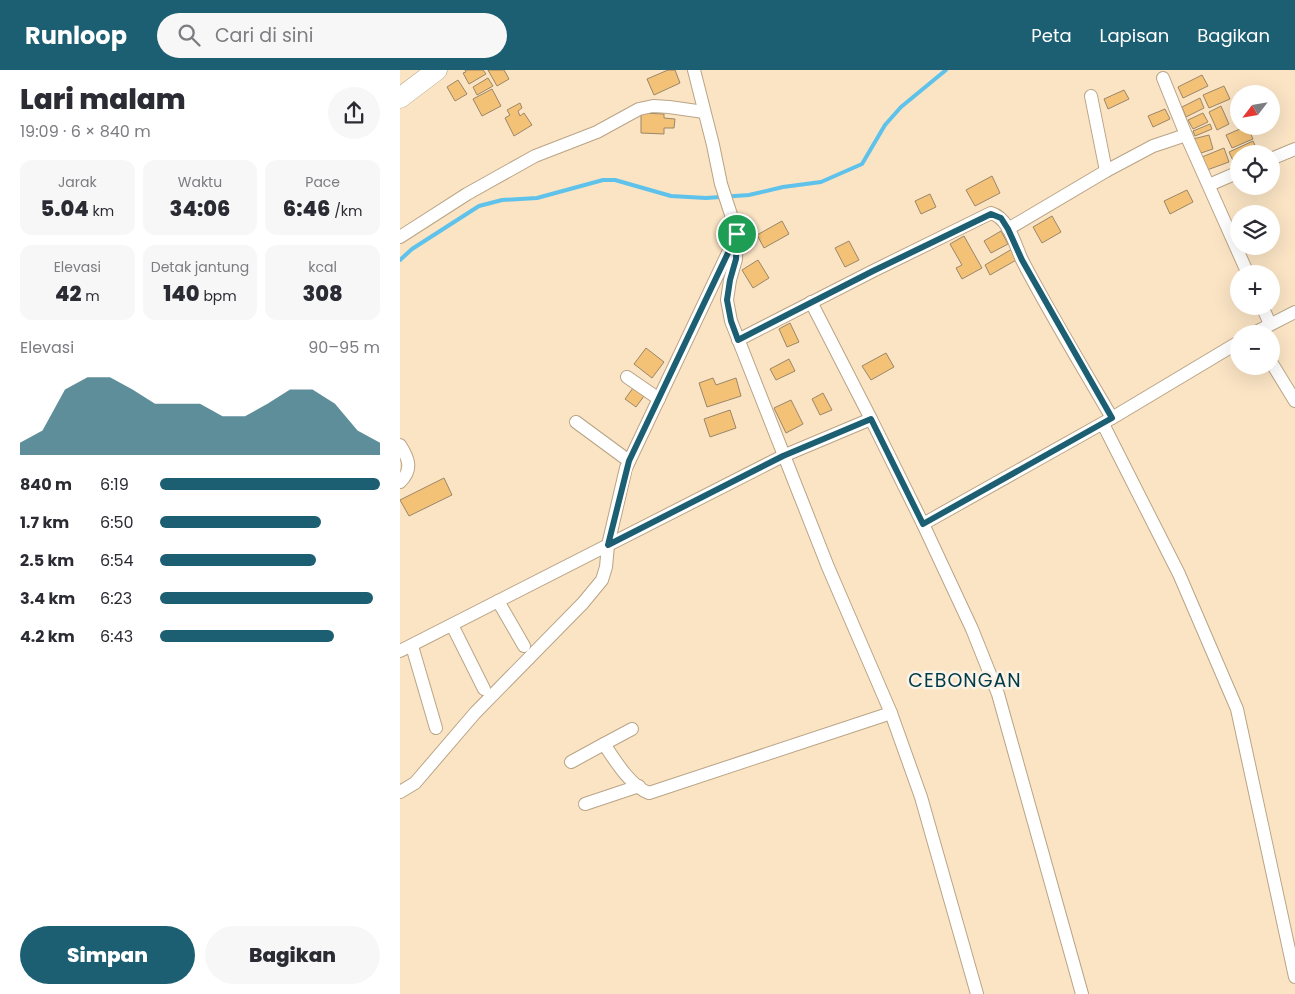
<!DOCTYPE html>
<html lang="id">
<head>
<meta charset="utf-8">
<style>
	body { margin:0; font-family:Poppins,sans-serif; background:#f7f7f7; color:#2b2b33; height:100vh; display:flex; flex-direction:column; font-size:19px; white-space:nowrap }
	* { box-sizing:border-box; margin:0 }
	p { font-size:16px; color:#7c7c81 }
	.icon { flex:none; width:28px; height:28px; fill:none; stroke:currentColor; stroke-width:2; stroke-linecap:round; stroke-linejoin:round }
	.map { position:relative; flex:1; overflow:hidden }
	.drawer { display:flex; flex-direction:column; background:#fff; width:400px }
	.drawer>* { flex:none }
	.needle { width:32px; rotate:239deg }
	.fabs { position:absolute; left:830px; top:15px; display:grid; gap:10px }
	.fabs a { display:grid; place-items:center; width:50px; height:50px; border-radius:50%; background:#fff; box-shadow:0 5px 20px #0002; font-size:25px }
	.pin { position:absolute; display:grid; place-items:center; width:42px; height:42px; color:#fff; margin:-21px; border:2px solid #fff; border-radius:50%; box-shadow:0 1px 5px #0007 }
	.round { display:grid; place-items:center; flex:none; width:52px; height:52px; border-radius:26px; background:#f7f7f7 }
	.overview { display:flex; align-items:center; justify-content:space-between; height:85px; padding:0 20px }
	h1 { font-size:28px; font-weight:800; line-height:38px }
	.metrics { display:grid; grid-template-columns:repeat(3,1fr); gap:8px; height:85px; padding:5px 20px }
	.metrics div { display:grid; align-content:center; border-radius:12px; background:#f7f7f7; text-align:center }
	.metrics b { font-size:21px; font-weight:800 }
	.metrics small { font-size:14px; font-weight:400 }
	.metrics p { font-size:14px }
	.chart { height:140px; padding:10px 20px }
	.chart p { display:flex; justify-content:space-between }
	.chart svg { width:100%; height:90px; margin-top:5px; fill:#1c5f72; opacity:.7 }
	.primary-button { display:flex; gap:10px; margin-top:auto; padding:10px 20px }
	.primary-button a { flex:1; height:58px; border-radius:30px; background:#1c5f72; color:#fff; font-size:20px; font-weight:800; line-height:58px; text-align:center }
	.primary-button a+a { background:#f7f7f7; color:#2b2b33 }
	ul { padding:0 20px; list-style:none; font-size:16px }
	li { display:grid; grid-template-columns:80px 60px 1fr; align-items:center; height:38px }
	li i { height:12px; border-radius:6px; background:#1c5f72 }
	header { display:flex; align-items:center; gap:30px; box-sizing:border-box; height:70px; padding:0 25px; background:#1c5f72; color:#fff }
	header strong { font-size:24px }
	nav { display:flex; gap:28px; margin-inline-start:auto; font-size:18px }
	.search { width:350px; height:45px; background:#f7f7f7; display:flex; align-items:center; gap:12px; box-sizing:border-box; padding:0 18px; border-radius:28px; color:#7c7c81; font-size:19px }
	main { display:flex; flex:1; min-height:0 }
	.map>svg:first-child { display:block }
</style>
</head>
<body>
<header>
<strong>Runloop</strong>
<div class="search"><svg class="icon" aria-label="search" viewBox="0 0 24 24"><circle cx="10" cy="10" r="6"/><path d="M15 15l6 6"/></svg>Cari di sini</div>
<nav><a>Peta</a><a>Lapisan</a><a>Bagikan</a></nav>
</header>
<main>
<section class="drawer">
<div class="overview"><div><h1>Lari malam</h1><p>19:09 · 6 × 840 m</p></div><a class="round"><svg class="icon" aria-label="share" viewBox="0 0 24 24"><path d="M12 15V3M7 8l5-5 5 5M5 13v7h14v-7"/></svg></a></div>
<div class="metrics">
<div><p>Jarak</p><b>5.04<small> km</small></b></div>
<div><p>Waktu</p><b>34:06</b></div>
<div><p>Pace</p><b>6:46<small> /km</small></b></div>
</div>
<div class="metrics">
<div><p>Elevasi</p><b>42<small> m</small></b></div>
<div><p>Detak jantung</p><b>140<small> bpm</small></b></div>
<div><p>kcal</p><b>308</b></div>
</div>
<div class="chart"><p><span>Elevasi</span>90–95 m</p>
<svg viewBox="0 0 160 44" preserveAspectRatio="none"><path d="M0 44V38L10 32L20 12L30 6L40 6L50 12L60 19L70 19L80 19L90 25L100 25L110 19L120 12L130 12L140 19L150 32L160 38V44z"/></svg>
</div>
<ul>
<li><b>840 m</b>6:19<i style="width:100%"></i></li>
<li><b>1.7 km</b>6:50<i style="width:73%"></i></li>
<li><b>2.5 km</b>6:54<i style="width:71%"></i></li>
<li><b>3.4 km</b>6:23<i style="width:97%"></i></li>
<li><b>4.2 km</b>6:43<i style="width:79%"></i></li>
</ul>
<div class="primary-button"><a>Simpan</a><a>Bagikan</a></div>
</section>
<div class="map">
<svg width="895" height="924" viewBox="0 0 895 924">
	<rect width="100%" height="100%" fill="#fae4c4"/>
	<g fill="none" stroke-linecap="round" stroke-linejoin="round">
		<polyline stroke="#5fc2eb" stroke-width="4" points="0,190 12,179 79,136 102,130 137,128 203,110 215,110 271,126 306,128 349,125 383,117 421,112 462,94 485,55 501,37 546,0"/>
	</g>
	<g fill="#f4c277" stroke="#9a8669">
		<polygon points="65,0 83,0 86,4 69,14 63,3 66,2"/>
		<polygon points="88,0 104,0 109,9 97,16"/>
		<polygon points="268,0 275,0 280,13 254,25 247,9"/>
		<polygon points="802,5 808,16 783,28 778,17"/>
		<polygon points="88,8 93,16 77,25 73,17"/>
		<polygon points="58,10 67,24 55,31 47,17"/>
		<polygon points="824,16 830,29 809,38 803,25"/>
		<polygon points="92,19 101,36 82,46 73,29"/>
		<polygon points="724,20 729,29 708,39 704,29"/>
		<polygon points="800,28 804,38 786,47 782,37"/>
		<polygon points="120,33 122,38 118,41 120,46 124,43 132,55 114,66 105,48 110,45 107,40"/>
		<polygon points="821,36 829,54 817,60 809,42"/>
		<polygon points="765,39 770,49 753,57 748,46"/>
		<polygon points="241,43 264,44 264,48 275,49 274,58 264,58 264,64 241,63"/>
		<polygon points="803,43 808,52 793,59 788,50"/>
		<polygon points="810,54 812,59 795,66 793,61"/>
		<polygon points="847,56 853,69 832,78 826,65"/>
		<polygon points="809,65 813,79 798,84 793,69"/>
		<polygon points="853,71 859,84 839,84 839,95 836,97 829,82"/>
		<polygon points="824,78 829,92 807,100 802,87"/>
		<polygon points="592,106 600,123 575,136 566,120"/>
		<polygon points="787,120 793,132 770,144 764,131"/>
		<polygon points="530,124 536,137 521,144 515,131"/>
		<polygon points="652,146 661,162 642,173 633,157"/>
		<polygon points="382,151 389,164 364,178 357,165"/>
		<polygon points="601,161 608,174 591,183 584,171"/>
		<polygon points="564,166 582,198 562,209 556,198 562,195 550,174"/>
		<polygon points="449,171 459,190 445,197 435,178"/>
		<polygon points="612,179 618,189 590,205 585,195"/>
		<polygon points="358,190 369,208 353,218 342,200"/>
		<polygon points="390,253 399,272 387,277 379,259"/>
		<polygon points="246,278 264,292 252,308 234,294"/>
		<polygon points="486,283 494,297 471,310 462,296"/>
		<polygon points="389,289 395,301 376,310 370,299"/>
		<polygon points="313,308 316,315 336,308 341,326 307,337 299,313"/>
		<polygon points="233,318 244,326 236,337 225,329"/>
		<polygon points="423,323 432,340 420,345 412,329"/>
		<polygon points="391,330 403,354 386,363 374,338"/>
		<polygon points="330,340 336,358 310,367 304,349"/>
		<polygon points="44,408 52,425 9,446 0,430"/>
	</g>
	<g fill="none" stroke-linecap="round" stroke-linejoin="round">
		<g stroke="#b9a486" stroke-width="14">
			<g id="street">
				<polyline points="294,0 313,75 321,114 337,163 336,189 330,210 327,230 331,251 428,497 491,643 521,727 577,924"/>
				<polyline points="763,8 786,65"/>
				<polyline points="691,26 706,101"/>
				<polyline points="871,89 895,79"/>
				<polyline points="809,115 839,102"/>
				<polyline points="608,159 706,101 753,76 786,65 848,204"/>
				<polyline points="0,167 67,124 135,86 197,62 239,39 253,36 269,37 304,42"/>
				<polyline points="411,232 471,349"/>
				<polyline points="862,236 870,254"/>
				<polyline points="852,264 895,242"/>
				<path d="M338,270L473,201L591,143C609,148 615,175 622,190C650,244 682,296 712,348"/>
				<polyline points="871,292 895,331"/>
				<polyline points="227,307 259,329"/>
				<polyline points="176,352 229,391"/>
				<polyline points="703,354 779,504 837,639 895,907"/>
				<path d="M0,375C9,389 13,400 0,412"/>
				<polyline points="523,454 572,559 598,624 682,924"/>
				<polyline points="98,531 124,576"/>
				<polyline points="52,555 84,619"/>
				<polyline points="12,576 36,658"/>
				<polyline points="0,581 383,386 471,349 523,454 712,348 839,272"/>
				<polyline points="204,674 232,659"/>
				<path d="M171,692L204,674C214,689 231,717 249,723L491,643"/>
				<polyline points="0,722 15,713 75,643 183,533 202,510 206,497 208,475 226,398 335,168"/>
				<polyline points="185,734 239,716"/>
			</g>
		</g>
		<g stroke="#b9a486" stroke-width="21">
			<polyline id="primary" points="0,28 37,0"/>
		</g>
		<use href="#street" stroke="#fff" stroke-width="12"/>
		<use href="#primary" stroke="#fff" stroke-width="20"/>
	</g>
	<g fill="none" stroke-linecap="round" stroke-linejoin="round">
		<g stroke="#fff" stroke-width="10">
			<polygon id="route" points="591,144 601,148 608,159 622,190 712,348 523,454 471,349 383,386 208,475 229,391 337,164 336,189 330,210 327,230 331,251 338,270 473,201"/>
		</g>
		<use href="#route" stroke="#1c5f72" stroke-width="6"/>
	</g>
	<g text-anchor="middle" stroke-width="5" stroke-linejoin="round" paint-order="stroke">
		<g font-size="19" letter-spacing="1" fill="#003b4a" stroke="#fcf3e7">
			<text x="565" y="617">CEBONGAN</text>
		</g>
	</g>
</svg>
<div class="fabs">
<a><svg class="needle" viewBox="-14 -14 28 28"><path d="M0-13l5 13h-10z" fill="#e53935"/><path d="M0 13l5-13h-10z" fill="#7c7c81"/></svg></a>
<a><svg class="icon" aria-label="locate" viewBox="0 0 24 24"><circle cx="12" cy="12" r="6"/><path d="M12 2v4M12 18v4M2 12h4M18 12h4"/></svg></a>
<a><svg class="icon" aria-label="layers" viewBox="0 0 24 24"><path d="M12 4l9 5-9 5-9-5zM3 14l9 5 9-5"/></svg></a>
<a>+</a>
<a>−</a>
</div>
<div class="pin" style="left:337px;top:164px;background:#1e9e55"><svg class="icon" aria-label="arrive" viewBox="0 0 24 24"><path d="M6 21V4h12l-3 4 3 4H6"/></svg></div>
</div>
</main>
</body>
</html>
